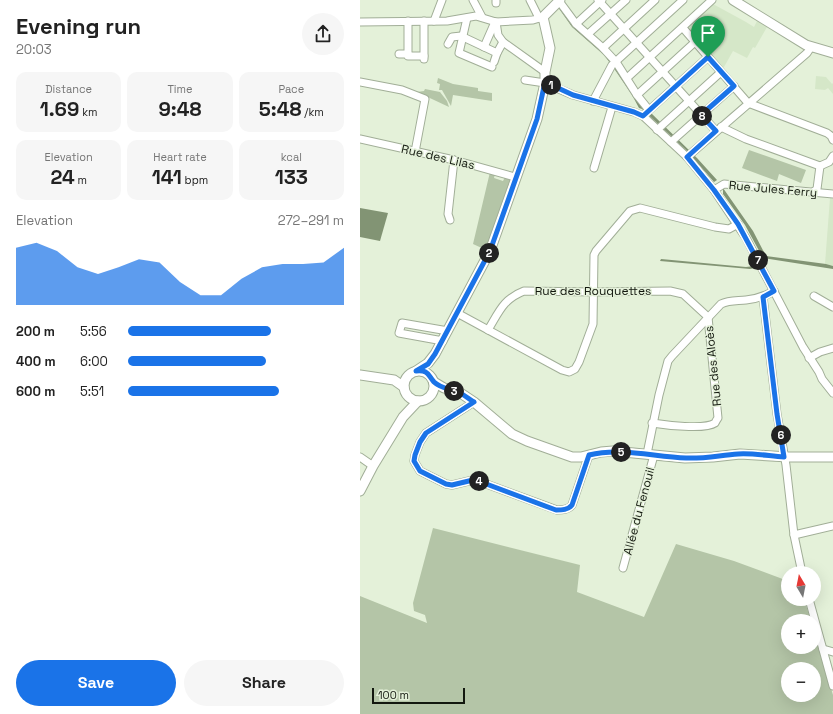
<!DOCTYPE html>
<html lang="en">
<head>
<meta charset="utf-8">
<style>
	body { margin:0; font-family:"Space Grotesk",sans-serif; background:#f6f6f6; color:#222; height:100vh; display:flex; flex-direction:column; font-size:15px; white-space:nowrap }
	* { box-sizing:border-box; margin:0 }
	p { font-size:13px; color:#767676 }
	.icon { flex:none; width:22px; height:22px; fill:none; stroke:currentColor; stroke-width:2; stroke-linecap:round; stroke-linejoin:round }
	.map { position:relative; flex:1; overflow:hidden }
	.sheet { display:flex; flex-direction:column; background:#fff; width:360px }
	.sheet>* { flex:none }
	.needle { width:26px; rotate:350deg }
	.fabs { position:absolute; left:421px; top:566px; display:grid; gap:8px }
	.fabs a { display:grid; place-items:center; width:40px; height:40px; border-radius:50%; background:#fff; box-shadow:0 4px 16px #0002; font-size:20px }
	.scale { position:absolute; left:12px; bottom:10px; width:93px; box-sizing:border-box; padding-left:4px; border:2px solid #13180f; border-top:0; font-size:11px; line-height:14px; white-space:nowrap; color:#13180f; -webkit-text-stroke:3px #e4f1d9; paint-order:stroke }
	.pin { position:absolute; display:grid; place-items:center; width:34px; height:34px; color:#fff; margin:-41px -17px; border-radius:50% 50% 50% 0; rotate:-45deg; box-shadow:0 0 4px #0007 }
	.pin .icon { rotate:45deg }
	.km { position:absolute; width:20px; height:20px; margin:-10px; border-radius:50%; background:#222; color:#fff; font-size:11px; line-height:20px; text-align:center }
	.round { display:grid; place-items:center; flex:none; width:42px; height:42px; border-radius:21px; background:#f6f6f6 }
	.head { display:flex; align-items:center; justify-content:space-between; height:68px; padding:0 16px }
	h1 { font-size:22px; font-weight:700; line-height:30px }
	.metrics { display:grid; grid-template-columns:repeat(3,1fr); gap:6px; height:68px; padding:4px 16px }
	.metrics div { display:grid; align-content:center; border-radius:10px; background:#f6f6f6; text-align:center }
	.metrics b { font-size:20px; font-weight:700 }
	.metrics small { font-size:11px; font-weight:400 }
	.metrics p { font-size:11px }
	.chart { height:112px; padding:8px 16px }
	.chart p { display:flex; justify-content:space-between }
	.chart svg { width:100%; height:72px; margin-top:4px; fill:#1a73e8; opacity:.7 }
	.button { display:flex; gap:8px; margin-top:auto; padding:8px 16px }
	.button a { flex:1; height:46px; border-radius:24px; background:#1a73e8; color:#fff; font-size:16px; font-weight:700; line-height:46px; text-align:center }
	.button a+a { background:#f6f6f6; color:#222 }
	ul { padding:0 16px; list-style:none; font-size:13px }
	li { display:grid; grid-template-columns:64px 48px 1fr; align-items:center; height:30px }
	li i { height:10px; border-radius:5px; background:#1a73e8 }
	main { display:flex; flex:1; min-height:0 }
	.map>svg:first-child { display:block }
</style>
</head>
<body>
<main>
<section class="sheet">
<div class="head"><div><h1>Evening run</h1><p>20:03</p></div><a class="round"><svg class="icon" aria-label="share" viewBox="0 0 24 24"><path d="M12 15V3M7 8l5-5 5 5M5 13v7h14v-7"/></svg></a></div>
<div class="metrics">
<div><p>Distance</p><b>1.69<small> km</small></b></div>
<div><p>Time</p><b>9:48</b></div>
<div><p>Pace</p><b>5:48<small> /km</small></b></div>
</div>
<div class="metrics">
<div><p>Elevation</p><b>24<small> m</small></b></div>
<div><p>Heart rate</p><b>141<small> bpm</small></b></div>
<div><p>kcal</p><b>133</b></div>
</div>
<div class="chart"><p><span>Elevation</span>272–291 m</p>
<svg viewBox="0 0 160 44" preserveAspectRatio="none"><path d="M0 44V9L10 6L20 11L30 21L40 25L50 21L60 16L70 18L80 30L90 38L100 38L110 28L120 21L130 19L140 19L150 18L160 9V44z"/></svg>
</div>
<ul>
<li><b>200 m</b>5:56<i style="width:66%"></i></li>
<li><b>400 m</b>6:00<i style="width:64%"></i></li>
<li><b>600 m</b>5:51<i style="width:70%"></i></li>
</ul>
<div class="button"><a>Save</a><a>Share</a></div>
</section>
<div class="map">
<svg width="473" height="714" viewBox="0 0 473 714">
	<rect width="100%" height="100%" fill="#e4f1d9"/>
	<g fill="#d5e7c8">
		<polygon points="353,4 386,22 394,27 397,21 407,27 395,48 393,47 387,58 373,51 364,67 362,68 328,30 328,26"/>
		<polygon points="456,76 466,77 472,84 473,83 473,94 468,88 465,90 455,89"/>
		<polygon points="470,198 473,199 473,266 465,264"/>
	</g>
	<g fill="#b4c5a7" fill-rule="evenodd">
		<polygon points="78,78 93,84 118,88 118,91 132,93 132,101 93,95 91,106 82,90 79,90 80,84 77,83"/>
		<polygon points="65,89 80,92 87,101 89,107 57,92 64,91"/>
		<polygon points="389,150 446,170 441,183 419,174 417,181 382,168"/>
		<polygon points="130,172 135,174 134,178 143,181 145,177 152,179 126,250 113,244"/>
		<path d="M73,528L220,565L217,592L284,617L316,544L374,561L428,581V599H444L451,621H428V647H454V632L473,695V714H0V596L67,623L65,615L54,611L53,603ZM428,669H454V695H428Z"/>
	</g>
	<g fill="#829474">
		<polygon points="193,0 196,0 246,53 291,113 337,158 357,180 354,182 327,151 282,109 279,108 272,95 253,67 244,55 212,27"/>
		<polygon points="363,188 393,231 406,256 466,264 473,266 473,269 403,258 385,225 363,194"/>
		<polygon points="0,208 28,213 20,241 0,237"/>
		<polygon points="301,259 386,267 394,266 395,268 390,269 300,261"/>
	</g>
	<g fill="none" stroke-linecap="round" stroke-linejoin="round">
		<g stroke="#a1ae97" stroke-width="9">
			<g id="minor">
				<polyline points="113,0 122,17"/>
				<polyline points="170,0 179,18"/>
				<polyline points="238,0 356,131"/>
				<polyline points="199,1 216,24 243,48 256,62 277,95 289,110"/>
				<polyline points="136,3 136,0"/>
				<polyline points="107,18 99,53 132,67"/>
				<polyline points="48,21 48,56 64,56"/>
				<polyline points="64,21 64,59"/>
				<polyline points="74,21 82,0"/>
				<polyline points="0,22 87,21 116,16 136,22 173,20 183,17"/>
				<polyline points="136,22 138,35 143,42 185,72"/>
				<polyline points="216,24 242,0"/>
				<polyline points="323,28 388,103 467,133 471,136 473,140"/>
				<polyline points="228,34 266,0"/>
				<polyline points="88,44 92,37 101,36 137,53"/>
				<polyline points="124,47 135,22"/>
				<polyline points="243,48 295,0"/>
				<polyline points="39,54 48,54"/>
				<polyline points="134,62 137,53 143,42"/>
				<polyline points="267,78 352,0"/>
				<polyline points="165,80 185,83 213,95 274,112 283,116 327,157 354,190 386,238 443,347 459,372 462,379 473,393"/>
				<polyline points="0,82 42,90 65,99 55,152"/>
				<polyline points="277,95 335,42"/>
				<polyline points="233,101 252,65 323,0"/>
				<polyline points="286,113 348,57"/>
				<polyline points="361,127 386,139 460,166 469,162 473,156"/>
				<polyline points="297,130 361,72"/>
				<polyline points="0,139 94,160 155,177"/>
				<polyline points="311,142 374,86"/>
				<polyline points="327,157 447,53 451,47"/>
				<polyline points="234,168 252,107"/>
				<polyline points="354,190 364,184 473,194"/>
				<polyline points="453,192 457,189 460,166"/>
				<polyline points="90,220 88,214 94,160"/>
				<polyline points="454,296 473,307"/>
				<polyline points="403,297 417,414 426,465 434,535 442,573"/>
				<polyline points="97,313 202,370 209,372 215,369 219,362 233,324 234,255 236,251 270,211 280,208 355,227 369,229 378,224"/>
				<path d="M128,330C139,312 143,299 164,291L233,292L310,291L323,294L348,317L358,418C357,419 356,421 355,423C345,430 305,425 292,423"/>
				<polyline points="83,341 39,333 42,323 88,331"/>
				<polyline points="449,358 460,352 473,348"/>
				<path d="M114,402L66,433L60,442L55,455L54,461L60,471L86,484L92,485L113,480L121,482L197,510C202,510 208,510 212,505L229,455"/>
				<path d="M287,454L299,395L308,361L312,356L361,304C369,300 377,301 386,300C396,299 405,296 414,291"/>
				<polyline points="0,457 13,466"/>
				<polyline points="434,535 473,526"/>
				<polyline points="263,568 294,455"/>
				<polyline points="449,599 473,686"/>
				<polyline points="463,649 473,652"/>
			</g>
		</g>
		<g stroke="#a1ae97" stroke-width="11">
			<g id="tertiary">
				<polyline points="373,0 446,45 473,53"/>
				<polyline points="56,371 68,363 75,354 130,251 177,119 185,83 185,72 190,48 183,17 200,0"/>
				<circle cx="59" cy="386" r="15"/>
				<polyline points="0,375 34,380 44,387"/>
				<polyline points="74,382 84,388 99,392 114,402 152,434 167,441 212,457 221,457 241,452 253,451 325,458 353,457 380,454 428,457 473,457"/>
				<polyline points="0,491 13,466 43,417 58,401"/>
			</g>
		</g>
		<use href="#minor" stroke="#fff" stroke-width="7"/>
		<use href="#tertiary" stroke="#fff" stroke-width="9"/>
	</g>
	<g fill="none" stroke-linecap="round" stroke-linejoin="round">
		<g stroke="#fff" stroke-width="8">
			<path id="route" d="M348,57L374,86L341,115L356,131L327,157L354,190L378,224L414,291L403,297L417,414L424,457C409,456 393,453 378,454C361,455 344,459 326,458C294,457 261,447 229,455L212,505C208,510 202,510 196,510L121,482L113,480L92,485L86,484L60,471L54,461L55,455L60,442L66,433L114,402C109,399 103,394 98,392C90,389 80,388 74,382C67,374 69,370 56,371L68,364L75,354L130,251L177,119L185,82L213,95L274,112L283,116Z"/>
		</g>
		<use href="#route" stroke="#1a73e8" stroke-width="5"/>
	</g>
	<g text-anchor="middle" stroke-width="3" stroke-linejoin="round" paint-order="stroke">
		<g font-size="12" fill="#13180f" stroke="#e4f1d9">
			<text transform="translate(78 157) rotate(13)" y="4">Rue des Lilas</text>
			<text transform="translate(413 189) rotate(5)" y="4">Rue Jules Ferry</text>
			<text x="233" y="295">Rue des Rouquettes</text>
			<text transform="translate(353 366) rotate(-96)" y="4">Rue des Aloès</text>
			<text transform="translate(279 511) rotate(-75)" y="4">Allée du Fenouil</text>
		</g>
	</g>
</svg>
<div class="fabs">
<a><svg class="needle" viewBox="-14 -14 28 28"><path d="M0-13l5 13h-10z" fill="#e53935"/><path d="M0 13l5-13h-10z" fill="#767676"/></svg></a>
<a>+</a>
<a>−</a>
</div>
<div class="scale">100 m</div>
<div class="pin" style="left:348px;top:57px;background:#1e9e55"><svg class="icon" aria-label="arrive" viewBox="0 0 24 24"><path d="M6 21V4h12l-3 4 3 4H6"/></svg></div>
<b class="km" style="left:191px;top:85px">1</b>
<b class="km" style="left:129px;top:253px">2</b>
<b class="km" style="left:94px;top:391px">3</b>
<b class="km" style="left:119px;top:481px">4</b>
<b class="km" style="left:261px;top:452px">5</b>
<b class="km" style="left:421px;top:435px">6</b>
<b class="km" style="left:398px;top:260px">7</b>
<b class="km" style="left:342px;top:116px">8</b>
</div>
</main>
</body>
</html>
